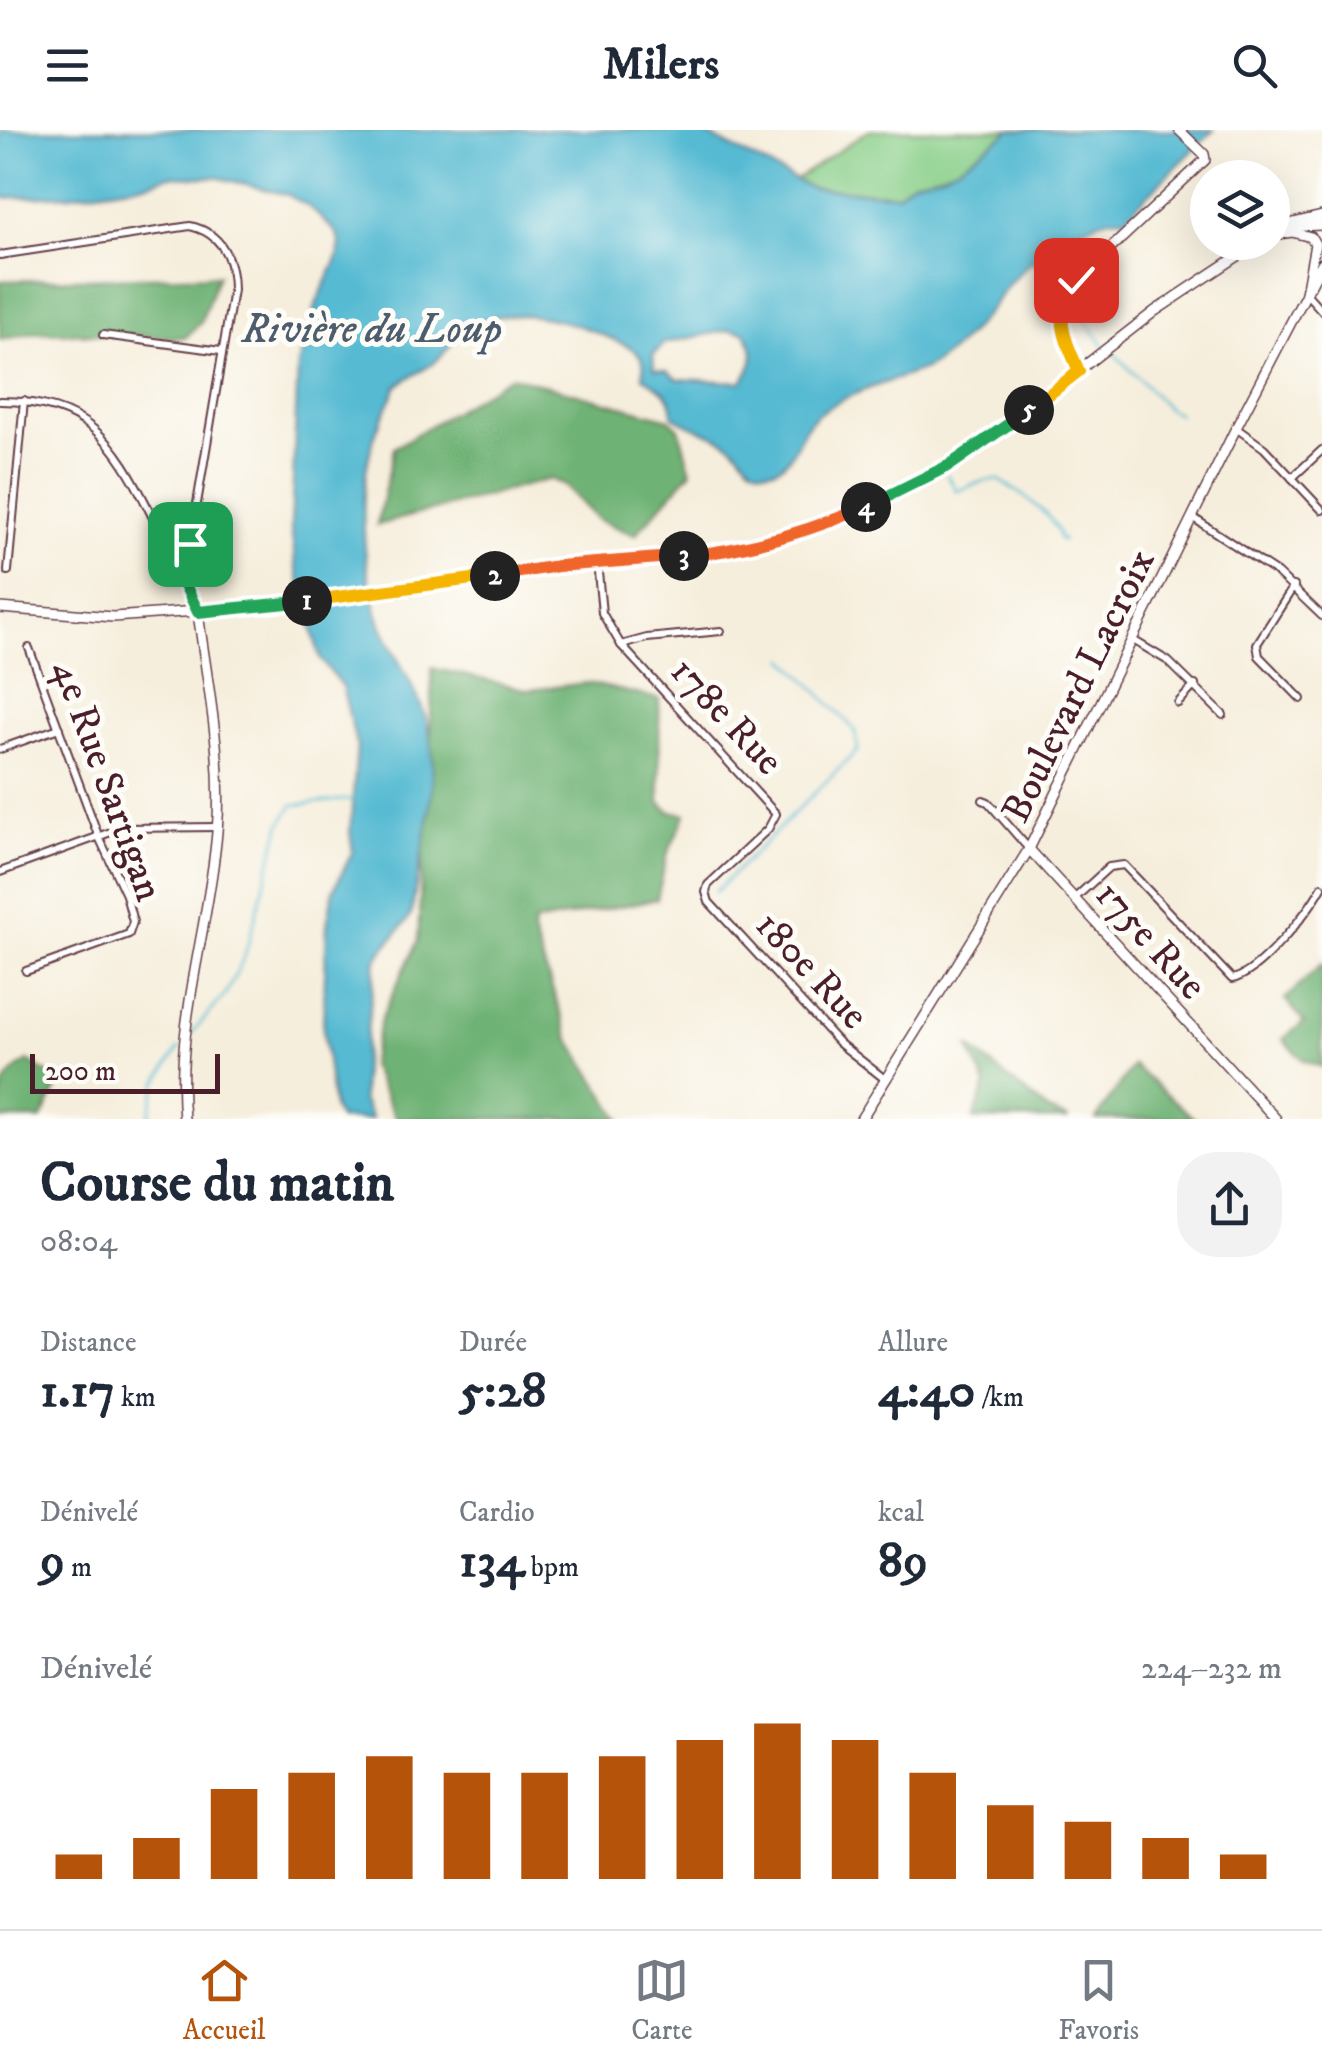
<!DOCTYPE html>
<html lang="fr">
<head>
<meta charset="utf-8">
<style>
	body { margin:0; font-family:"IM FELL DW Pica",serif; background:#f2f2f3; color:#1f2937; height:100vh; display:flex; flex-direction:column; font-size:38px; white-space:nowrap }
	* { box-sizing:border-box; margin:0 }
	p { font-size:32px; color:#747a83 }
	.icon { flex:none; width:55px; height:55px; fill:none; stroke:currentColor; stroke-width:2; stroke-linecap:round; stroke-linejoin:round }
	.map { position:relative; height:989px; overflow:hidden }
	.sheet { display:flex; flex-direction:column; background:#fff; flex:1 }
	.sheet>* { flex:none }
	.tools { position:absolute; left:1190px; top:30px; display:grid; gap:20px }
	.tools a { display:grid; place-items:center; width:100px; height:100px; border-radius:50%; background:#fff; box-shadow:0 10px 40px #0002; font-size:50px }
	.scale { position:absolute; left:30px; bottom:25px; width:190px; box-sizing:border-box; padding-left:10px; border:5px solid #4a1f2b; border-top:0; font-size:28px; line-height:35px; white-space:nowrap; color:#4a1f2b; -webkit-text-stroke:8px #fdfcf7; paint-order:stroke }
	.pin { position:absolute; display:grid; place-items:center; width:85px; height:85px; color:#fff; margin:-42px; border-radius:20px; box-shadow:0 5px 15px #0006 }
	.km { position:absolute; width:50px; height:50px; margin:-25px; border-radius:50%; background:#222; color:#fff; font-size:28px; line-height:50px; text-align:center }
	.round { display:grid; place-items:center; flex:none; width:105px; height:105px; border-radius:40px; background:#f2f2f3 }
	.overview { display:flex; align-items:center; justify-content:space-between; height:170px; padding:0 40px }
	h1 { font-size:55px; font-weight:800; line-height:75px }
	.stats { display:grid; grid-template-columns:repeat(3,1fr); gap:15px; height:170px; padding:10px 40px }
	.stats div { display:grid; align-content:center }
	.stats b { font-size:50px; font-weight:800 }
	.stats small { font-size:28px; font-weight:400 }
	.stats p { font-size:28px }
	.chart { height:280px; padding:20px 40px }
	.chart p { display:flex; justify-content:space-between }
	.chart svg { width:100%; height:180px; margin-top:10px; stroke:#b45309; stroke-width:6 }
	header { display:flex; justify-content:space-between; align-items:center; height:130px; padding:0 40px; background:#fff; font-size:45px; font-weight:800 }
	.tabs { display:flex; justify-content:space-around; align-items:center; height:140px; border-top:2px solid #e0e1e3; background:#fff; font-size:28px; color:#747a83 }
	.tabs a { display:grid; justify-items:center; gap:5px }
	.tabs .current { color:#b45309 }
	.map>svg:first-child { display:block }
</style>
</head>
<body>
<header><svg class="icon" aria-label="menu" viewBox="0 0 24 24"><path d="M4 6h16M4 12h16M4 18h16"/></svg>Milers<svg class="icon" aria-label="search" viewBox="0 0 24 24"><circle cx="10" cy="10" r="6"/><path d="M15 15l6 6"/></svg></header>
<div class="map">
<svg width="1322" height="989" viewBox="0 0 1322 989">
	<rect width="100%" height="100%" fill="#fdfcf7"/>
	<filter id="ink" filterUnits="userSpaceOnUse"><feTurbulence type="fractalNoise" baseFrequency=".01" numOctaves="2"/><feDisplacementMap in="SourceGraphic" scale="20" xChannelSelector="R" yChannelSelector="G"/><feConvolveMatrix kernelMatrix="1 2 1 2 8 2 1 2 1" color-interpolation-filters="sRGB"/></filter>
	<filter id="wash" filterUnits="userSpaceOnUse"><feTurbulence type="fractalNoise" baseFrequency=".0048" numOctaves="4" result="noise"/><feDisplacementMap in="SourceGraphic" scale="40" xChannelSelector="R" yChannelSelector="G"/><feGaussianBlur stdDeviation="2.25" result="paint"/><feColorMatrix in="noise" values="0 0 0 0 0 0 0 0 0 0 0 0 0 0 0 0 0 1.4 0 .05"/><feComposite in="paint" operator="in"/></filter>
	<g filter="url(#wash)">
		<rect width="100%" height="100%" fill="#f6eedc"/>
		<path fill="#89cf89" stroke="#6a775a" stroke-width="2.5" d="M869,0H1011C992,17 965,37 941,44C922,50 912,51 897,64L811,58L794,51Z"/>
		<g fill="#6eb275" stroke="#5c6850" stroke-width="2.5">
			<polygon points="218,145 201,192 185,208 37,202 0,210 0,151"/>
			<polygon points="511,246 669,289 679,298 691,342 635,405 598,390 564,355 550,349 377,395 394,318"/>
			<polygon points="432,538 529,560 588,553 659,569 660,672 669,681 686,684 667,725 657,769 534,793 533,803 570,910 620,989 396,989 370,935 381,889 418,810 423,711 429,676"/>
			<polygon points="1322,834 1322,937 1304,931 1283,909 1304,892 1285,869"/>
			<polygon points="968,916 1049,981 1069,989 973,989 986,955"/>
			<path d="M28,931L60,951L42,989H0C0,960 2,947 28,931Z"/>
			<polygon points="1133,935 1195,989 1096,989"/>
		</g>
		<path fill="#54bad2" stroke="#4f6c7e" stroke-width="2.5" fill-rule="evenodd" d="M0,0H698L811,58L897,64L912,51L942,44L961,35L1011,0H1214L1124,88C1097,82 1039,123 1019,143C1004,157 994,176 980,191C966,207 942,233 922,240C887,253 848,262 817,285C797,300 795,338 769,340C748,341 747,327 733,316C715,302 690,299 672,285C674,264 659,257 643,247C643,243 644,235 643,231C638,219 623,214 612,209C573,191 517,175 475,193C457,201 450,219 436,231C423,242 408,246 397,256C390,272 381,288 375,305C356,358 362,441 381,494C395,531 423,565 430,606C440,664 419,725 412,782C403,800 386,812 376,830L363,931L362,970L372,989H339L333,978L323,899L327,795L333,761L353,721L350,703L357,617L342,556L320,529L296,436L291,399L298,235L317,172L338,127L340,113L335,101L308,76L288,65L220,48L169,46L149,53L71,65L0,68ZM729,200L744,202C758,220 755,235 741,252L677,249L667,241L654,239L653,225L665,213Z"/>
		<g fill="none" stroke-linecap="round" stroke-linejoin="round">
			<g stroke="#54bad2" stroke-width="2.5">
				<polyline points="1033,129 1046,152 1062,162"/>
				<polyline points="1070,170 1104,215"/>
				<polyline points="1114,223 1167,278 1179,284"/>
				<path d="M947,345L957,361L984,351L998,349C1017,362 1058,385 1059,409L1063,410"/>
				<polyline points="715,762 858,620 855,600 786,529"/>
				<polyline points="190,905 226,864 245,825 281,694 293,675 353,669"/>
				<polyline points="148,989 157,953 179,918"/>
			</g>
		</g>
	</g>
	<g filter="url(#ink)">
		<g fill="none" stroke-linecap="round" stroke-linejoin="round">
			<g stroke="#643e46" stroke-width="10">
				<g id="street">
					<path d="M0,125L190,96C222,103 233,129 233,160L190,415L185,424L174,432"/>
					<polyline points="1306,163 1322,181"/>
					<polyline points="103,205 221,221"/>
					<path d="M0,271C87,271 114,310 150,382C166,415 182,448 197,481"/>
					<polyline points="1236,298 1264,318 1322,380"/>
					<polyline points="1292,348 1322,320"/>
					<polyline points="1192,387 1277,443 1322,486"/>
					<polyline points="597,432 602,483 621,515 776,684 768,699 708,755 706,762 709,772 839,913 886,950"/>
					<polyline points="8,441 24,271"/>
					<polyline points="1294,456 1257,514 1259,526 1301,569"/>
					<polyline points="1133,510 1168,531 1223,585"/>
					<polyline points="621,515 647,508 721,501"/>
					<polyline points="1178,573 1195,555"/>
					<polyline points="0,619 59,598"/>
					<polyline points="983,670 988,672 1029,719"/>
					<polyline points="0,742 122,698 218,697"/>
					<path d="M1075,768L1109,737L1124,735L1232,849C1259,844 1308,782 1322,757"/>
					<polyline points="26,841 129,804 133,792 126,765 98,705 29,518"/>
				</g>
			</g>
			<g stroke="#643e46" stroke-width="12">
				<g id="secondary">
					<polyline points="1295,96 1322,95"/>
					<polyline points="1274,103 1285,95 1322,86"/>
					<polyline points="1272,105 1292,102 1311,107 1315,114 1306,163"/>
					<path d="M1079,241C1065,208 1051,181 1077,150L1205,30L1204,24L1179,0"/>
					<polyline points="0,478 113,487 268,476 407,460 558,436 721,422 792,405 884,369 950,335 1011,293 1155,181 1259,112"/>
					<polyline points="1029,719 1276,989"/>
					<path d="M184,989C175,891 209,799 217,702C224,629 207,554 198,482"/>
				</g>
			</g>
			<g stroke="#643e46" stroke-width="12">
				<polyline id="primary" points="861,989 1029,719 1236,298 1322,133"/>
			</g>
			<use href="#street" stroke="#fff" stroke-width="6"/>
			<use href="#secondary" stroke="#fff" stroke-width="9"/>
			<use href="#primary" stroke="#fff" stroke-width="9"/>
		</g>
	</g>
	<g fill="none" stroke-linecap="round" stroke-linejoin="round" filter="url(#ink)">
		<g stroke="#fff" stroke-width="20">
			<polyline id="split-1" points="190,414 185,424 174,432 198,482 307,471"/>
		</g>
		<g stroke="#fff" stroke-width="20">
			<polyline id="split-2" points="307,471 495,446"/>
		</g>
		<g stroke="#fff" stroke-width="20">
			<polyline id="split-3" points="495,446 558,436 684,426"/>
		</g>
		<g stroke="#fff" stroke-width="20">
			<path id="split-4" d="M684,426C748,420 807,402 866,377"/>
		</g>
		<g stroke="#fff" stroke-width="20">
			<polyline id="split-5" points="866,377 950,335 1029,280"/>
		</g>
		<g stroke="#fff" stroke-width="20">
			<path id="split-6" d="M1029,280L1079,241C1064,208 1052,181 1076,150"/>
		</g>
		<use href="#split-1" stroke="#22a559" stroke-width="12"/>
		<use href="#split-2" stroke="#f5b400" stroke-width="12"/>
		<use href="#split-3" stroke="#f0652b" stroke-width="12"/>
		<use href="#split-4" stroke="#f0652b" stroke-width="12"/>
		<use href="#split-5" stroke="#22a559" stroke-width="12"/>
		<use href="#split-6" stroke="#f5b400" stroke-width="12"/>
	</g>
	<g text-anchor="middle" stroke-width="10" stroke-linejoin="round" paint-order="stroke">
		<g font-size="40" fill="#4a1f2b" stroke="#fdfcf7">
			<text transform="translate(1077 555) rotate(-64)" y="14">Boulevard Lacroix</text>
			<text transform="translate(728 585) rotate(47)" y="14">178e Rue</text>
			<text transform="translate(109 650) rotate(70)" y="14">4e Rue Sartigan</text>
			<text transform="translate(1152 809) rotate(48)" y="14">175e Rue</text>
			<text transform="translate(813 839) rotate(47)" y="14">180e Rue</text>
		</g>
		<g font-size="42" font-style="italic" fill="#4e5d6e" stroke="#fdfcf7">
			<text x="372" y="212">Rivière du Loup</text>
		</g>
	</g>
</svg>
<div class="tools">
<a><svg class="icon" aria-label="layers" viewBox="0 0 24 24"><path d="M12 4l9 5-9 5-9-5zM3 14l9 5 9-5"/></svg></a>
</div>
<div class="scale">200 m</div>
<div class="pin" style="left:190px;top:414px;background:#1e9e55"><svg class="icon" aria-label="arrive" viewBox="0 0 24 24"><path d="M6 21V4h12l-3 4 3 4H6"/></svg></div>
<div class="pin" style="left:1076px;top:150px;background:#d93025"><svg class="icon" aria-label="check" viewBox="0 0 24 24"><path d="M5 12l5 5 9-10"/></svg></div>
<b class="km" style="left:307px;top:471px">1</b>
<b class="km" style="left:495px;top:446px">2</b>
<b class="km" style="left:684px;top:426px">3</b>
<b class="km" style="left:866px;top:377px">4</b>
<b class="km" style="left:1029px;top:280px">5</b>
</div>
<section class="sheet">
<div class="overview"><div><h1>Course du matin</h1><p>08:04</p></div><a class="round"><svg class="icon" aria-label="share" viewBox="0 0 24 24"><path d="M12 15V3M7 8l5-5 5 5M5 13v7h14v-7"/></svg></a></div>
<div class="stats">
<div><p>Distance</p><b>1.17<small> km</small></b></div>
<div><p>Durée</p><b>5:28</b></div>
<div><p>Allure</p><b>4:40<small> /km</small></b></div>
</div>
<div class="stats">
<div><p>Dénivelé</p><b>9<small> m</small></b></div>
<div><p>Cardio</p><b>134<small> bpm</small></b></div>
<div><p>kcal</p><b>89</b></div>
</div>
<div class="chart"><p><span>Dénivelé</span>224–232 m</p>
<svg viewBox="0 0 160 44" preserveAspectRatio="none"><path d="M5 44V38M15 44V34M25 44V22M35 44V18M45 44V14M55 44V18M65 44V18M75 44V14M85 44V10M95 44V6M105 44V10M115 44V18M125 44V26M135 44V30M145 44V34M155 44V38"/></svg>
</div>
</section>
<nav class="tabs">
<a class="current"><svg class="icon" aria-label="home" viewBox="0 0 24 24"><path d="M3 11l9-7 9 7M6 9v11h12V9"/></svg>Accueil</a>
<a><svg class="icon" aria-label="map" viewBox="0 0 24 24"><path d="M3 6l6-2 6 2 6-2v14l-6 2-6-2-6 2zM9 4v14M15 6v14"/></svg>Carte</a>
<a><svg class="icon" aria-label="saved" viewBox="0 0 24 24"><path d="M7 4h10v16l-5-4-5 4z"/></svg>Favoris</a>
</nav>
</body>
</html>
